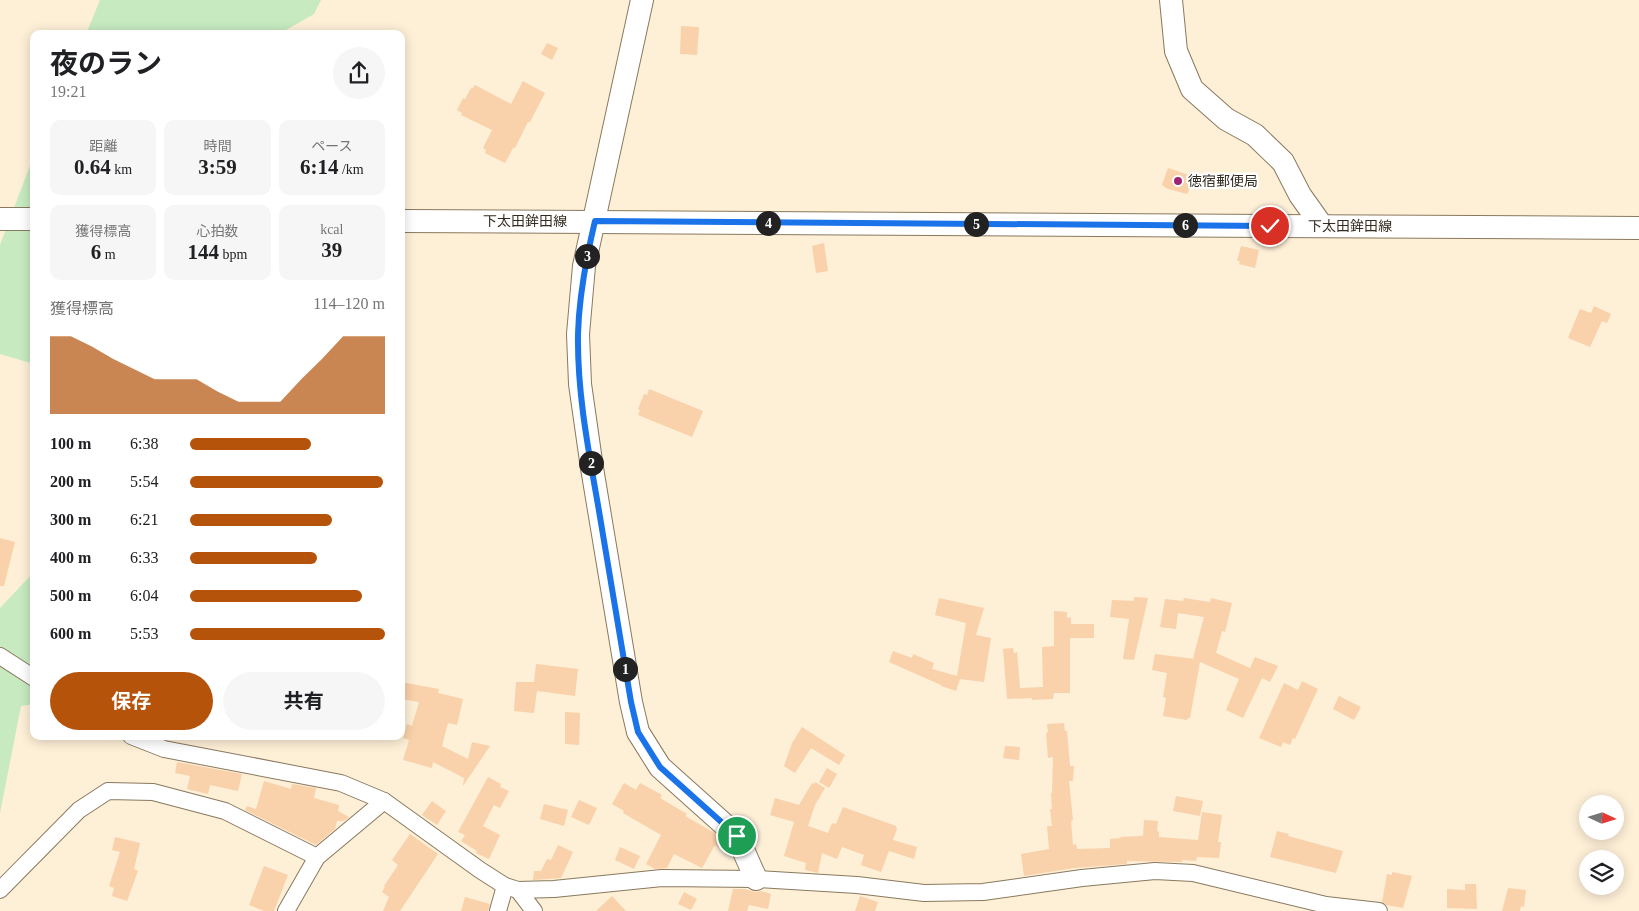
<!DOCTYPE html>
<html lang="ja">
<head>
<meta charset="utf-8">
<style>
	body { margin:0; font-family:"Times New Roman","Noto Sans JP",serif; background:#f6f6f6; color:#202124; height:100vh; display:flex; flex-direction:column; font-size:19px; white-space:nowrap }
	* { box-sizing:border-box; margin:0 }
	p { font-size:16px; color:#757577 }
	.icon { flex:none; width:28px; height:28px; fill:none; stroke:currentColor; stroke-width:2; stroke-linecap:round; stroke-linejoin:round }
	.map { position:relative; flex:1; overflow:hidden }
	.side { position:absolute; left:30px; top:30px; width:375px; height:710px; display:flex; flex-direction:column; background:#fff; border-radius:10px; box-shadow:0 2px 12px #0003 }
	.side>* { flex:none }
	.needle { width:32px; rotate:94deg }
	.buttons { position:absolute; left:1579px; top:795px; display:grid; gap:10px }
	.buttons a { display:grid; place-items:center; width:45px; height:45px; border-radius:50%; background:#fff; box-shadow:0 2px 12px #0003; font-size:25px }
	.pin { position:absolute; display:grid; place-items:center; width:42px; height:42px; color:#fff; margin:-21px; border:2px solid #fff; border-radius:50%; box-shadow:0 1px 5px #0007 }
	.km { position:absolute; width:25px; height:25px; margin:-12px; border-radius:50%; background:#222; color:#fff; font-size:14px; line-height:25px; text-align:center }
	.round { display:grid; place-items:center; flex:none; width:52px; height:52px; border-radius:26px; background:#f6f6f6 }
	.summary { display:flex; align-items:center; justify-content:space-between; height:85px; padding:0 20px }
	h1 { font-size:28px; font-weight:700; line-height:38px }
	.stats { display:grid; grid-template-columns:repeat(3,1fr); gap:8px; height:85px; padding:5px 20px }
	.stats div { display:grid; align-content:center; border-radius:10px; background:#f6f6f6; text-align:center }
	.stats b { font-size:21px; font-weight:700 }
	.stats small { font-size:14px; font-weight:400 }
	.stats p { font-size:14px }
	.chart { height:140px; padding:10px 20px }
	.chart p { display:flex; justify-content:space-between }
	.chart svg { width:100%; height:90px; margin-top:5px; fill:#b45309; opacity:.7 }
	.primary-button { display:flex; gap:10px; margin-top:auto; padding:10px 20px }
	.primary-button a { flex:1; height:58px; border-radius:30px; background:#b45309; color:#fff; font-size:20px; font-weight:700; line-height:58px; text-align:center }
	.primary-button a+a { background:#f6f6f6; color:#202124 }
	ul { padding:0 20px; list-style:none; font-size:16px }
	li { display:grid; grid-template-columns:80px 60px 1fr; align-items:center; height:38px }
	li i { height:12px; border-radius:6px; background:#b45309 }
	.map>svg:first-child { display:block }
</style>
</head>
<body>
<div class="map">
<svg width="1639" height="911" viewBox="0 0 1639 911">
	<rect width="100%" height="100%" fill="#feefd7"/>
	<g fill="#c7eac0">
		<polygon points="100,0 321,0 314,14 279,34 86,34"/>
		<polygon points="34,155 34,364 0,354 0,245"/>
		<polygon points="34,572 34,704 21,706 0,813 0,608"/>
	</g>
	<g fill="#f9d1aa">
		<polygon points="681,26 699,27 697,55 680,54"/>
		<polygon points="547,43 558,48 552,60 541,54"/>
		<polygon points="523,81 545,93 530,122 528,122 515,148 513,148 505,163 485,153 486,150 483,148 492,130 461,115 462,113 457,110 463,98 465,99 471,88 472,89 475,85 511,104"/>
		<polygon points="1168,168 1195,177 1187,194 1168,189 1162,185"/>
		<polygon points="824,243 828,271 816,273 812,246"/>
		<polygon points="1241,246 1259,250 1255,268 1239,264 1240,261 1237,261"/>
		<polygon points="1594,306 1611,314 1607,323 1602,321 1590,347 1568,338 1580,309 1591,313"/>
		<polygon points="649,389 703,411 692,437 638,415 640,410 638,409 644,394 647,395"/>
		<polygon points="0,538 15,542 4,586 0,586"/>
		<polygon points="1134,597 1148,598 1134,660 1123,659 1129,619 1110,617 1112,600 1134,601"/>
		<polygon points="939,598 984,608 976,635 991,638 984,682 960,679 956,691 941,686 941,685 889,662 893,651 912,658 913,654 934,663 932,669 957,676 966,623 935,615"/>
		<polygon points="1184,598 1210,602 1211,598 1232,603 1225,632 1222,631 1216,653 1250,668 1255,657 1278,666 1270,682 1262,678 1243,718 1226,710 1239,679 1200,662 1190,718 1188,718 1187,720 1163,716 1166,698 1163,697 1167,673 1152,670 1155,654 1195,659 1193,658 1204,617 1178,613 1176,629 1160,627 1165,599 1183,601"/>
		<polygon points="1054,611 1067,612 1067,618 1071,617 1071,624 1094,624 1094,638 1070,638 1070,693 1054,693 1053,699 1032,700 1032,698 1007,699 1003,649 1013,648 1014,653 1017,652 1020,688 1043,687 1042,647 1054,646"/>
		<polygon points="536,664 578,669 575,696 537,691 534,713 514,711 516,682 534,682"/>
		<polygon points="1302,681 1318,689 1295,739 1293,738 1290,745 1283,742 1281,747 1259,738 1284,683 1298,690"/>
		<polygon points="401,682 439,689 438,693 463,699 457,725 448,723 442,746 468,759 472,742 490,746 463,786 464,778 433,762 432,768 403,760 409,740 403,738 407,724 412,726 419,702 401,699"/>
		<polygon points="1339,696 1361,707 1354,720 1333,709"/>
		<polygon points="565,712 580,713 579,745 565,744"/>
		<polygon points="1064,723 1065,731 1067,731 1070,766 1074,766 1073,781 1069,781 1073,820 1071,821 1073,845 1076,844 1077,849 1110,848 1110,839 1121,838 1120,837 1143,836 1144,820 1158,821 1157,831 1159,832 1159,837 1198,840 1202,812 1222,815 1218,842 1221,842 1219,858 1197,857 1196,861 1182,860 1182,862 1127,861 1127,864 1074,868 1024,876 1021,854 1049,849 1047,826 1052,826 1050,809 1052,809 1051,793 1052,793 1053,757 1048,758 1046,733 1048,732 1047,724"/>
		<polygon points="802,727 845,755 839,765 811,748 795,773 784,766 792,743"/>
		<polygon points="1005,746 1020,747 1019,760 1003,758"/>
		<polygon points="177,762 242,774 238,791 210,785 208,794 187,789 190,776 175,773"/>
		<polygon points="827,768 837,774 829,788 819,782"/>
		<polygon points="488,777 501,784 500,787 509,791 500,808 494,805 483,826 500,835 489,859 476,853 477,851 461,841 465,835 458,832"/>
		<polygon points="264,781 291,789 292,784 316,788 314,798 339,805 338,811 349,817 344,821 337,821 335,829 316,845 245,810 247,806 256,809"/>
		<polygon points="815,782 825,788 815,805 808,826 828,833 832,823 836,824 843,807 896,826 897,829 893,840 917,847 914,859 889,851 881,872 861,865 864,855 842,847 837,859 822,853 818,873 805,870 806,863 784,856 794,822 770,815 775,798 799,805 812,783 814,784"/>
		<polygon points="624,783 636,790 640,783 662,795 660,798 687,814 685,816 713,832 723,841 719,848 715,845 702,868 674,854 667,868 655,869 646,864 661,835 623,813 624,811 612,804"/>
		<polygon points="1176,796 1203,801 1200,816 1173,811"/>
		<polygon points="579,800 597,808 589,825 571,817"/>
		<polygon points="432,801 446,811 437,825 422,815"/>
		<polygon points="544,804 568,810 564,826 540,819"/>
		<polygon points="1277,831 1289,834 1288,836 1343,851 1336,873 1270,857"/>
		<polygon points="410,834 438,854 400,911 383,911 389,897 382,892 385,887 384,886 398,865 392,860"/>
		<polygon points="115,837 140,843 134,869 138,871 127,901 112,896 114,888 109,886 120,852 112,850"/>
		<polygon points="558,845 573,852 561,878 533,880 534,871 541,871 547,859 551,860"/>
		<polygon points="620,847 640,856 634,869 615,860"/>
		<polygon points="264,866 288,875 274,911 264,911 249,905"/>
		<polygon points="1392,872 1412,876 1403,908 1386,905 1382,902 1387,874 1392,875"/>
		<polygon points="1465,884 1476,884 1477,909 1447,908 1447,889 1465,890"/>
		<polygon points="1508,888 1526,890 1524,907 1521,906 1520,911 1502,911"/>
		<polygon points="733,889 745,889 754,892 761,891 771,894 768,909 749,905 747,911 728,911"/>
		<polygon points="684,892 697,899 691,910 678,904"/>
		<polygon points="612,896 626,911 596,911"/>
		<polygon points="860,896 878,902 875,911 855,911"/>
		<polygon points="465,897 490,904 488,911 461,911"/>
	</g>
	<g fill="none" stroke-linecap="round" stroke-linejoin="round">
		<g stroke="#89795e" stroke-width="18">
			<g id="street">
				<polyline points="0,656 34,678"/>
				<polyline points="131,736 164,749 341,783 384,801 480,870 505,886 518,890 554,889 662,878 756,879 857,885 924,893 983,892 1082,878 1155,871 1193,873 1326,905 1379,911"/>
				<polyline points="0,890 79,810 108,791 153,792 225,811 317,857"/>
				<polyline points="518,890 534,911"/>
				<polyline points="286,911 317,857 384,801"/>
				<polyline points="498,911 505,886"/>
			</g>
		</g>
		<g stroke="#89795e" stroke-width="24">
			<g id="secondary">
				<polyline points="642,0 584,266 578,334 580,384 592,468 631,702 638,732 660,767 737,836 756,879"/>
				<polyline points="1171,0 1176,51 1192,89 1226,119 1255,135 1283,162 1300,195 1322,226"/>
				<polyline points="0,219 34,219"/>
				<polyline points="401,221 1639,228"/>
			</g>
		</g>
		<use href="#street" stroke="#fff" stroke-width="16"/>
		<use href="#secondary" stroke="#fff" stroke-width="22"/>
	</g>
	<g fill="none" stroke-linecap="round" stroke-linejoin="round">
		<g stroke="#fff" stroke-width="10">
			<path id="route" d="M737,836L660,767L638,732L631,702C620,638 610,574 599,511C589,453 577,393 578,334C579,295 586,259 595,221L1270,226"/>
		</g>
		<use href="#route" stroke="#1a73e8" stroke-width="6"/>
	</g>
	<circle fill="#a12173" stroke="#fefefe" stroke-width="2" cx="1178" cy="181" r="5"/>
	<g text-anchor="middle" stroke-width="4.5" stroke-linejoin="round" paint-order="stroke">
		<g font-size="14" fill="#322b20" stroke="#fefefe" text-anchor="start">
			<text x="1188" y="186">徳宿郵便局</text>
		</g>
		<g font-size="14" fill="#322b20" stroke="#fefefe">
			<text x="525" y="226">下太田鉾田線</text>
			<text x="1350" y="231">下太田鉾田線</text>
		</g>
	</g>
</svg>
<div class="buttons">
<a><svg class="needle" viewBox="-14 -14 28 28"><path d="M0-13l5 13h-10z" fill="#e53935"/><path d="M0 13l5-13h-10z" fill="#757577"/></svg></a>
<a><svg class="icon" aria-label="layers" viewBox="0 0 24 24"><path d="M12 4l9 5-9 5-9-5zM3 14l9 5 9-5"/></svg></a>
</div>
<div class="pin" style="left:737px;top:836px;background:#1e9e55"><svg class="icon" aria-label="arrive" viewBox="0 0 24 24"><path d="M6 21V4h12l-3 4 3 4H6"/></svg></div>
<div class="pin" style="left:1270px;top:226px;background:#d93025"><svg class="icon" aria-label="check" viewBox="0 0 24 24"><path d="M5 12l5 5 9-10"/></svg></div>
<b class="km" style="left:625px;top:669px">1</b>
<b class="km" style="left:591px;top:463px">2</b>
<b class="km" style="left:587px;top:256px">3</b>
<b class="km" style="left:768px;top:223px">4</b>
<b class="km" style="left:976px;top:224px">5</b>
<b class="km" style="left:1185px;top:225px">6</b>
<section class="side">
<div class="summary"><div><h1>夜のラン</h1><p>19:21</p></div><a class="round"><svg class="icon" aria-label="share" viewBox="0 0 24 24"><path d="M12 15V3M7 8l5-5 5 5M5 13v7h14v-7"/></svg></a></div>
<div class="stats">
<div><p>距離</p><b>0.64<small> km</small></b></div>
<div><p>時間</p><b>3:59</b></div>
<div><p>ペース</p><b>6:14<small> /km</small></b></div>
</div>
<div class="stats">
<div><p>獲得標高</p><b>6<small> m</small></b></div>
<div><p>心拍数</p><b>144<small> bpm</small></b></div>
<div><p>kcal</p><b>39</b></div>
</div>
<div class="chart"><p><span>獲得標高</span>114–120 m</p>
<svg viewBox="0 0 160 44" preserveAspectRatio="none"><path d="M0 44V6L10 6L20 11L30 17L40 22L50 27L60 27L70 27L80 33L90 38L100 38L110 38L120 27L130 17L140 6L150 6L160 6V44z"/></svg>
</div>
<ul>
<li><b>100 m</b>6:38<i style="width:62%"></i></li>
<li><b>200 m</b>5:54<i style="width:99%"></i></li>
<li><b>300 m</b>6:21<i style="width:73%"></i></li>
<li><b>400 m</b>6:33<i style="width:65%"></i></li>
<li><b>500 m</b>6:04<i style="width:88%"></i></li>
<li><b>600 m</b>5:53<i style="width:100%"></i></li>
</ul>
<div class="primary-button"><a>保存</a><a>共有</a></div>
</section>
</div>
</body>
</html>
